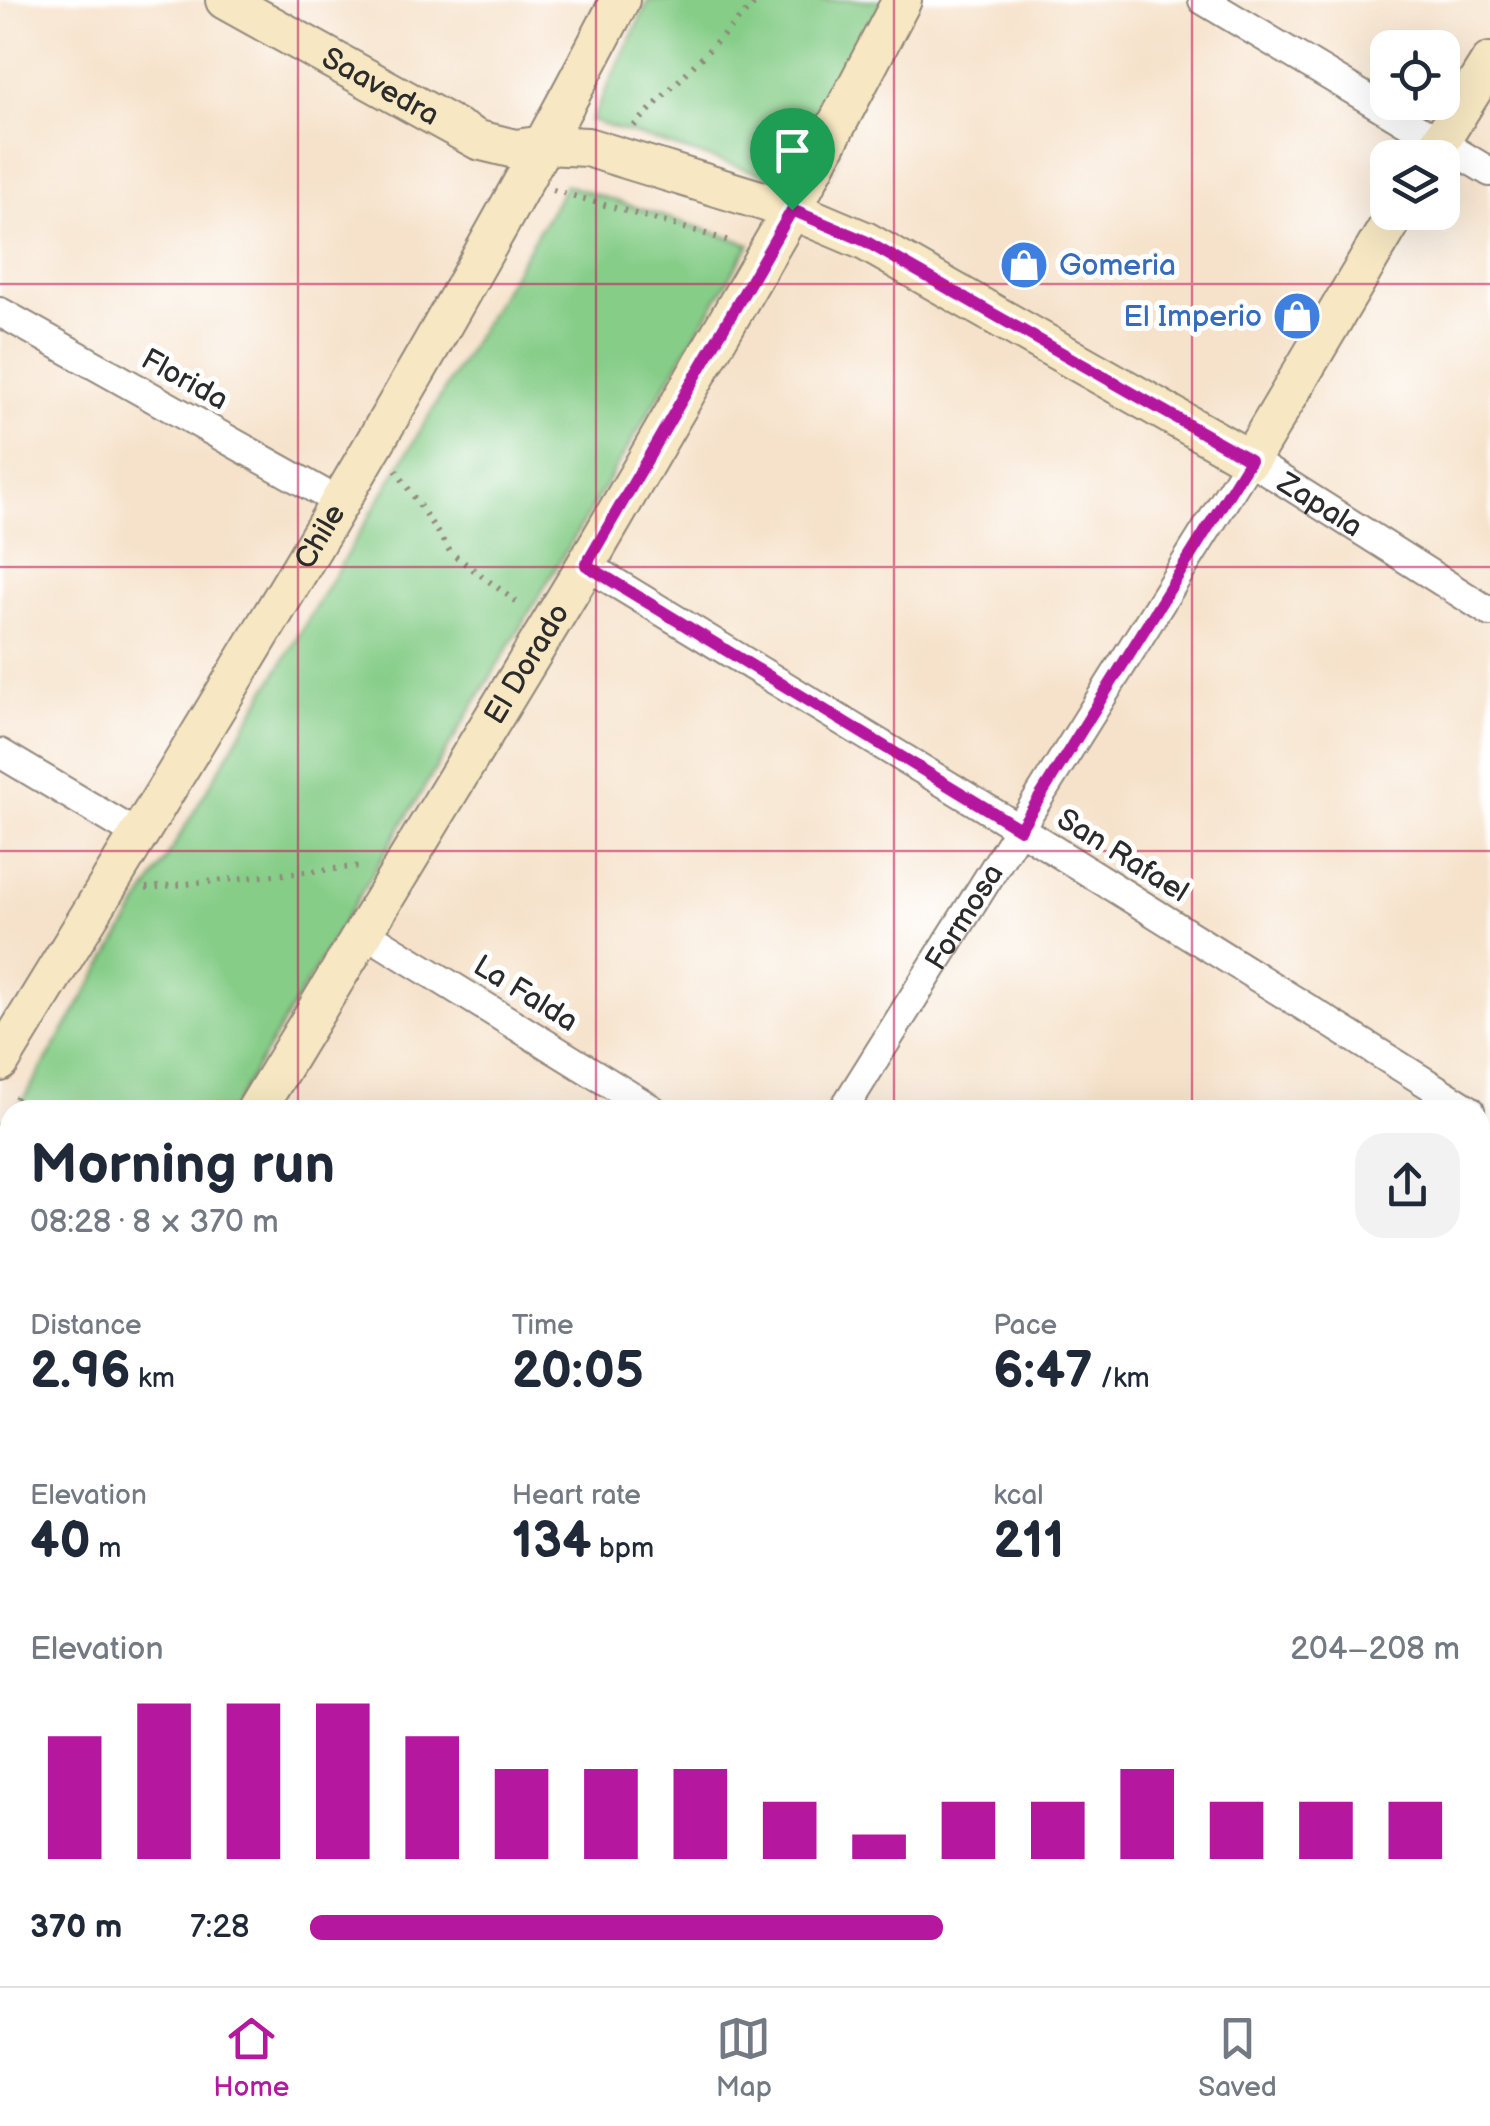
<!DOCTYPE html>
<html lang="en">
<head>
<meta charset="utf-8">
<style>
	body { margin:0; font-family:"Balsamiq Sans",sans-serif; background:#f2f2f3; color:#1f2937; height:100vh; display:flex; flex-direction:column; font-size:38px; white-space:nowrap }
	* { box-sizing:border-box; margin:0 }
	p { font-size:32px; color:#747a83 }
	.icon { flex:none; width:55px; height:55px; fill:none; stroke:currentColor; stroke-width:2; stroke-linecap:round; stroke-linejoin:round }
	.map { position:relative; flex:1; overflow:hidden }
	.sheet { position:absolute; left:0px; top:1100px; width:1490px; height:888px; display:flex; flex-direction:column; background:#fff; border-radius:30px 30px 0 0; box-shadow:0 10px 40px #0002 }
	.sheet>* { flex:none }
	.tools { position:absolute; left:1370px; top:30px; display:grid; gap:20px }
	.tools a { display:grid; place-items:center; width:90px; height:90px; border-radius:20px; background:#fff; box-shadow:0 10px 40px #0002; font-size:50px }
	.pin { position:absolute; display:grid; place-items:center; width:85px; height:85px; color:#fff; margin:-102px -42px; border-radius:50% 50% 50% 0; rotate:-45deg; box-shadow:0 0 10px #0007 }
	.pin .icon { rotate:45deg }
	.round { display:grid; place-items:center; flex:none; width:105px; height:105px; border-radius:30px; background:#f2f2f3 }
	.summary { display:flex; align-items:center; justify-content:space-between; height:170px; padding:0 30px }
	h1 { font-size:55px; font-weight:800; line-height:75px }
	.figures { display:grid; grid-template-columns:repeat(3,1fr); gap:15px; height:170px; padding:10px 30px }
	.figures div { display:grid; align-content:center }
	.figures b { font-size:50px; font-weight:800 }
	.figures small { font-size:28px; font-weight:400 }
	.figures p { font-size:28px }
	.chart { height:280px; padding:20px 30px }
	.chart p { display:flex; justify-content:space-between }
	.chart svg { width:100%; height:180px; margin-top:10px; stroke:#b5179e; stroke-width:6 }
	ul { padding:0 30px; list-style:none; font-size:32px }
	li { display:grid; grid-template-columns:160px 120px 1fr; align-items:center; height:75px }
	li i { height:25px; border-radius:12px; background:#b5179e }
	.menu { display:flex; justify-content:space-around; align-items:center; height:140px; border-top:2px solid #e0e1e3; background:#fff; font-size:28px; color:#747a83 }
	.menu a { display:grid; justify-items:center; gap:5px }
	.menu .active { color:#b5179e }
	.map>svg:first-child { display:block }
</style>
</head>
<body>
<div class="map">
<svg width="1490" height="1986" viewBox="0 0 1490 1986">
	<rect width="100%" height="100%" fill="#fff"/>
	<filter id="ink" filterUnits="userSpaceOnUse"><feTurbulence type="fractalNoise" baseFrequency=".01" numOctaves="2"/><feDisplacementMap in="SourceGraphic" scale="20" xChannelSelector="R" yChannelSelector="G"/><feConvolveMatrix kernelMatrix="1 2 1 2 8 2 1 2 1" color-interpolation-filters="sRGB"/></filter>
	<filter id="wash" filterUnits="userSpaceOnUse"><feTurbulence type="fractalNoise" baseFrequency=".0048" numOctaves="4" result="noise"/><feDisplacementMap in="SourceGraphic" scale="40" xChannelSelector="R" yChannelSelector="G"/><feGaussianBlur stdDeviation="2.25" result="paint"/><feColorMatrix in="noise" values="0 0 0 0 0 0 0 0 0 0 0 0 0 0 0 0 0 1.4 0 .05"/><feComposite in="paint" operator="in"/></filter>
	<g filter="url(#wash)">
		<rect width="100%" height="100%" fill="#f6e2ca"/>
		<g fill="#86cd88" stroke="#587c5a" stroke-width="2.5">
			<polygon points="649,0 883,0 787,182 591,121"/>
			<polygon points="566,185 750,244 231,1110 17,1110"/>
			<polygon points="10,1122 10,1463 0,1469 0,1138"/>
		</g>
	</g>
	<g filter="url(#ink)">
		<g fill="none" stroke-linecap="round" stroke-linejoin="round">
			<g stroke="#90867a" stroke-width="32">
				<g id="street">
					<polyline points="1203,0 1490,172"/>
					<polyline points="0,312 339,502"/>
					<polyline points="586,565 1020,829 1470,1110"/>
					<polyline points="0,753 138,835"/>
					<polyline points="364,932 653,1110"/>
					<path id="s1" d="M843,1110L1250,460L1490,612"/>
					<polyline points="1480,1403 1490,1387"/>
					<polyline points="1480,1632 1490,1638"/>
					<polyline points="1241,1978 1254,1986"/>
					<polyline points="1108,1986 1114,1978"/>
				</g>
			</g>
			<g stroke="#90867a" stroke-width="42">
				<g id="secondary">
					<path id="s2" d="M225,0L478,140L515,149L545,145L587,147L792,210L865,241L1250,460L1397,212"/>
					<polyline points="1430,158 1490,62"/>
					<path id="s3" d="M0,1062C213,712 432,364 620,0"/>
					<path id="s4" d="M256,1110L586,565L792,210L902,0"/>
					<polyline points="0,1530 10,1513"/>
					<polyline points="708,1978 723,1986"/>
				</g>
			</g>
			<g stroke="#90867a" stroke-width="55">
				<g id="highway">
					<polyline points="0,1913 10,1919"/>
					<polyline points="121,1978 137,1986"/>
				</g>
			</g>
			<g stroke="#90867a" stroke-width="6" stroke-dasharray="2.5 8" stroke-linecap="butt">
				<polyline points="634,126 758,0"/>
				<polyline points="553,190 733,242"/>
				<polyline points="396,470 451,553 521,605"/>
				<polyline points="146,888 363,866"/>
				<polyline points="0,1126 20,1092"/>
				<polyline points="0,1461 10,1452"/>
			</g>
			<use href="#street" stroke="#fff" stroke-width="28"/>
			<use href="#secondary" stroke="#f7e8c3" stroke-width="38"/>
			<use href="#highway" stroke="#ebc669" stroke-width="50"/>
		</g>
	</g>
	<g fill="none" stroke-linecap="round" stroke-linejoin="round" filter="url(#ink)">
		<g stroke="#fff" stroke-width="20">
			<polygon id="route" points="792,210 865,241 1250,460 1020,829 586,565"/>
		</g>
		<use href="#route" stroke="#b5179e" stroke-width="12"/>
	</g>
	<path fill="none" stroke="#c2185b" stroke-width="2.5" stroke-opacity="0.55" d="M298,0V1110M596,0V1110M894,0V1110M1192,0V1110M0,284H1490M0,567H1490M0,851H1490M0,1135H10M1480,1135H1490M0,1419H10M1480,1419H1490M0,1702H10M1480,1702H1490M298,1978V1986M596,1978V1986M894,1978V1986M1192,1978V1986"/>
	<defs>
		<g id="shop-disc" transform="scale(2.5)"><circle r="9.5" fill="#3f7fe0" stroke="#fff"/><path d="M-5-2.5h2.3a2.7 3.5 0 0 1 5.4 0H5L5.5 6h-11ZM-1.5-2.5h3a1.5 2.3 0 0 0-3 0Z" fill="#fff"/></g>
	</defs>
	<g fill-rule="evenodd">
		<use href="#shop-disc" x="1024" y="265"/>
		<use href="#shop-disc" x="1297" y="316"/>
	</g>
	<g text-anchor="middle" stroke-width="10" stroke-linejoin="round" paint-order="stroke">
		<g font-size="30" fill="#2b2b2b" stroke="#fff">
			<text dy="10" stroke="none"><textPath href="#s2" startOffset="178">Saavedra</textPath></text>
			<text transform="translate(185 379) rotate(29)" y="10">Florida</text>
			<text dy="10" stroke="none"><textPath href="#s1" startOffset="850">Zapala</textPath></text>
			<text dy="10" stroke="none"><textPath href="#s3" startOffset="615">Chile</textPath></text>
			<text dy="10" stroke="none"><textPath href="#s4" startOffset="522">El Dorado</textPath></text>
			<text transform="translate(1123 855) rotate(32)" y="10">San Rafael</text>
			<text dy="10" stroke="none"><textPath href="#s1" startOffset="228">Formosa</textPath></text>
			<text transform="translate(526 993) rotate(32)" y="10">La Falda</text>
		</g>
		<g font-size="30" fill="#366cbe" stroke="#fff" text-anchor="start">
			<text x="1059" y="275">Gomeria</text>
			<text x="1262" y="326" text-anchor="end">El Imperio</text>
		</g>
	</g>
</svg>
<div class="tools">
<a><svg class="icon" aria-label="locate" viewBox="0 0 24 24"><circle cx="12" cy="12" r="6"/><path d="M12 2v4M12 18v4M2 12h4M18 12h4"/></svg></a>
<a><svg class="icon" aria-label="layers" viewBox="0 0 24 24"><path d="M12 4l9 5-9 5-9-5zM3 14l9 5 9-5"/></svg></a>
</div>
<div class="pin" style="left:792px;top:210px;background:#1e9e55"><svg class="icon" aria-label="arrive" viewBox="0 0 24 24"><path d="M6 21V4h12l-3 4 3 4H6"/></svg></div>
<section class="sheet">
<div class="summary"><div><h1>Morning run</h1><p>08:28 · 8 × 370 m</p></div><a class="round"><svg class="icon" aria-label="share" viewBox="0 0 24 24"><path d="M12 15V3M7 8l5-5 5 5M5 13v7h14v-7"/></svg></a></div>
<div class="figures">
<div><p>Distance</p><b>2.96<small> km</small></b></div>
<div><p>Time</p><b>20:05</b></div>
<div><p>Pace</p><b>6:47<small> /km</small></b></div>
</div>
<div class="figures">
<div><p>Elevation</p><b>40<small> m</small></b></div>
<div><p>Heart rate</p><b>134<small> bpm</small></b></div>
<div><p>kcal</p><b>211</b></div>
</div>
<div class="chart"><p><span>Elevation</span>204–208 m</p>
<svg viewBox="0 0 160 44" preserveAspectRatio="none"><path d="M5 44V14M15 44V6M25 44V6M35 44V6M45 44V14M55 44V22M65 44V22M75 44V22M85 44V30M95 44V38M105 44V30M115 44V30M125 44V22M135 44V30M145 44V30M155 44V30"/></svg>
</div>
<ul>
<li><b>370 m</b>7:28<i style="width:55%"></i></li>
</ul>
</section>
</div>
<nav class="menu">
<a class="active"><svg class="icon" aria-label="home" viewBox="0 0 24 24"><path d="M3 11l9-7 9 7M6 9v11h12V9"/></svg>Home</a>
<a><svg class="icon" aria-label="map" viewBox="0 0 24 24"><path d="M3 6l6-2 6 2 6-2v14l-6 2-6-2-6 2zM9 4v14M15 6v14"/></svg>Map</a>
<a><svg class="icon" aria-label="saved" viewBox="0 0 24 24"><path d="M7 4h10v16l-5-4-5 4z"/></svg>Saved</a>
</nav>
</body>
</html>
